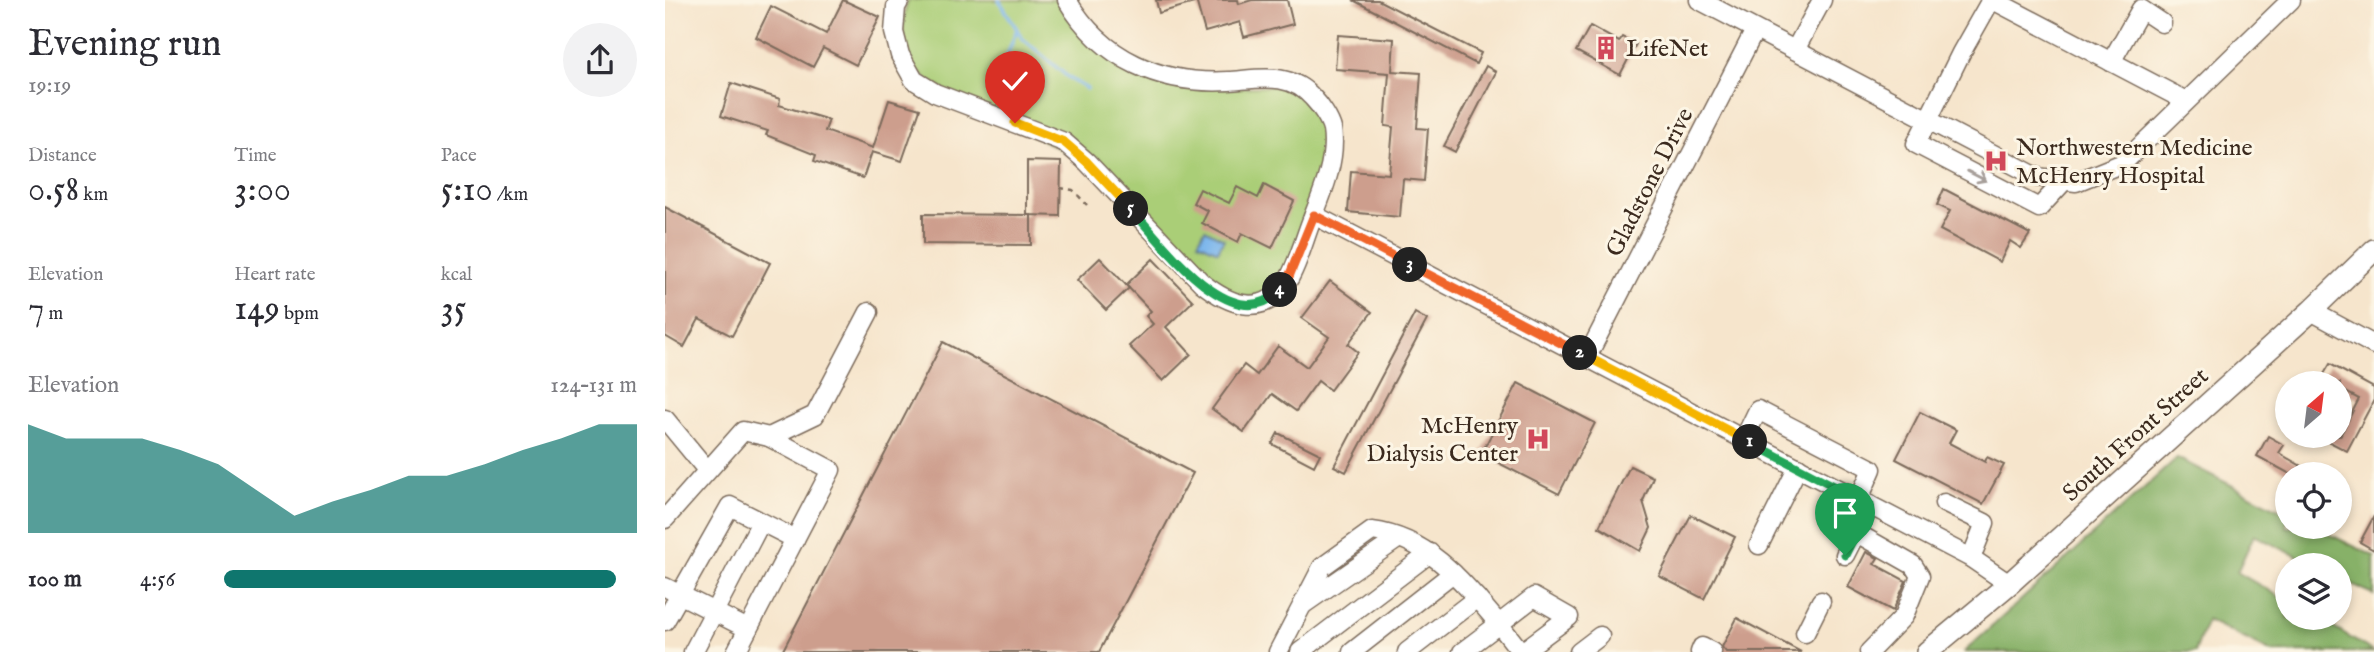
<!DOCTYPE html>
<html lang="en">
<head>
<meta charset="utf-8">
<style>
	body { margin:0; font-family:"IM FELL English",serif; background:#f2f2f3; color:#2b2b33; height:100vh; display:flex; flex-direction:column; font-size:26px; white-space:nowrap }
	* { box-sizing:border-box; margin:0 }
	p { font-size:23px; color:#7c7c81 }
	.icon { flex:none; width:38px; height:38px; fill:none; stroke:currentColor; stroke-width:2; stroke-linecap:round; stroke-linejoin:round }
	.map { position:relative; flex:1; overflow:hidden }
	.details { display:flex; flex-direction:column; background:#fff; width:665px }
	.details>* { flex:none }
	.needle { width:46px; rotate:28deg }
	.fabs { position:absolute; left:1610px; top:371px; display:grid; gap:14px }
	.fabs a { display:grid; place-items:center; width:77px; height:77px; border-radius:50%; background:#fff; box-shadow:0 4px 10px #0003; font-size:35px }
	.pin { position:absolute; display:grid; place-items:center; width:60px; height:60px; color:#fff; margin:-72px -30px; border-radius:50% 50% 50% 0; rotate:-45deg; box-shadow:0 0 7px #0007 }
	.pin .icon { rotate:45deg }
	.km { position:absolute; width:35px; height:35px; margin:-18px; border-radius:50%; background:#222; color:#fff; font-size:19px; line-height:35px; text-align:center }
	.round { display:grid; place-items:center; flex:none; width:74px; height:74px; border-radius:37px; background:#f2f2f3 }
	.summary { display:flex; align-items:center; justify-content:space-between; height:119px; padding:0 28px }
	h1 { font-size:38px; font-weight:600; line-height:52px }
	.metrics { display:grid; grid-template-columns:repeat(3,1fr); gap:10px; height:119px; padding:7px 28px }
	.metrics div { display:grid; align-content:center }
	.metrics b { font-size:35px; font-weight:600 }
	.metrics small { font-size:19px; font-weight:400 }
	.metrics p { font-size:19px }
	.chart { height:196px; padding:14px 28px }
	.chart p { display:flex; justify-content:space-between }
	.chart svg { width:100%; height:126px; margin-top:7px; fill:#0f766e; opacity:.7 }
	ul { padding:0 28px; list-style:none; font-size:23px }
	li { display:grid; grid-template-columns:112px 84px 1fr; align-items:center; height:52px }
	li i { height:18px; border-radius:9px; background:#0f766e }
	main { display:flex; flex:1; min-height:0 }
	.map>svg:first-child { display:block }
</style>
</head>
<body>
<main>
<section class="details">
<div class="summary"><div><h1>Evening run</h1><p>19:19</p></div><a class="round"><svg class="icon" aria-label="share" viewBox="0 0 24 24"><path d="M12 15V3M7 8l5-5 5 5M5 13v7h14v-7"/></svg></a></div>
<div class="metrics">
<div><p>Distance</p><b>0.58<small> km</small></b></div>
<div><p>Time</p><b>3:00</b></div>
<div><p>Pace</p><b>5:10<small> /km</small></b></div>
</div>
<div class="metrics">
<div><p>Elevation</p><b>7<small> m</small></b></div>
<div><p>Heart rate</p><b>149<small> bpm</small></b></div>
<div><p>kcal</p><b>35</b></div>
</div>
<div class="chart"><p><span>Elevation</span>124–131 m</p>
<svg viewBox="0 0 160 44" preserveAspectRatio="none"><path d="M0 44V6L10 11L20 11L30 11L40 15L50 20L60 29L70 38L80 33L90 29L100 24L110 24L120 20L130 15L140 11L150 6L160 6V44z"/></svg>
</div>
<ul>
<li><b>100 m</b>4:56<i style="width:95%"></i></li>
</ul>
</section>
<div class="map">
<svg width="1709" height="652" viewBox="0 0 1709 652">
	<rect width="100%" height="100%" fill="#fcf5e5"/>
	<filter id="ink" filterUnits="userSpaceOnUse"><feTurbulence type="fractalNoise" baseFrequency=".0143" numOctaves="2"/><feDisplacementMap in="SourceGraphic" scale="14" xChannelSelector="R" yChannelSelector="G"/><feConvolveMatrix kernelMatrix="1 2 1 2 8 2 1 2 1" color-interpolation-filters="sRGB"/></filter>
	<filter id="wash" filterUnits="userSpaceOnUse"><feTurbulence type="fractalNoise" baseFrequency=".00686" numOctaves="4" result="noise"/><feDisplacementMap in="SourceGraphic" scale="28" xChannelSelector="R" yChannelSelector="G"/><feGaussianBlur stdDeviation="1.57" result="paint"/><feColorMatrix in="noise" values="0 0 0 0 0 0 0 0 0 0 0 0 0 0 0 0 0 1.4 0 .05"/><feComposite in="paint" operator="in"/></filter>
	<g filter="url(#wash)">
		<rect width="100%" height="100%" fill="#f6e5cc"/>
		<path fill="#aace77" stroke="#727c4a" stroke-width="2" d="M243,0H393L403,16L432,49L559,88L616,86L634,95L646,107L655,123L660,140L658,167L619,274L604,290L586,297H578L554,289L442,173L281,91C274,86 265,82 258,76C235,59 235,25 243,0Z"/>
		<polygon fill="#87b168" stroke="#616e43" stroke-width="2" points="1512,458 1622,513 1622,527 1650,527 1709,556 1709,595 1675,578 1675,565 1650,565 1589,535 1572,572 1622,601 1622,618 1652,618 1709,652 1607,652 1542,620 1530,652 1299,652"/>
		<polygon fill="#7bb6ec" stroke="#5b7085" stroke-width="2" points="540,229 559,239 553,251 533,242"/>
		<g fill="none" stroke-linecap="round" stroke-linejoin="round">
			<g stroke="#7bb6ec" stroke-width="3.5">
				<polyline points="352,30 357,38 404,78 422,89"/>
				<polyline points="327,96 352,29 334,0"/>
			</g>
		</g>
		<g id="blocks">
			<g fill="#cd9e8d">
				<polygon points="178,0 215,17 191,65 158,48 148,67 91,37 106,6 161,34"/>
				<polygon points="491,0 529,0 529,3 494,13"/>
				<polygon points="531,0 573,0 574,4 587,0 622,0 628,24 579,37 575,22 540,32"/>
				<polygon points="688,0 713,0 816,53 811,64"/>
				<polygon points="925,26 954,42 957,37 971,44 955,75 911,51"/>
				<polygon points="673,35 729,39 727,71 756,73 752,128 763,129 759,181 738,179 735,217 683,212 686,171 724,174 728,127 720,126 724,73 670,69"/>
				<polygon points="821,66 831,72 790,152 779,146"/>
				<polygon points="66,83 115,99 114,105 164,120 160,131 208,148 224,100 255,109 237,161 207,152 198,178 149,161 151,155 101,135 103,131 56,116"/>
				<polygon points="362,161 396,162 395,216 362,215"/>
				<polygon points="599,185 629,201 607,248 577,233 573,242 537,223 543,211 528,203 535,189 564,203 572,187 593,198"/>
				<polygon points="1279,189 1365,234 1356,248 1345,241 1335,262 1275,230 1285,211 1272,205"/>
				<polygon points="0,207 105,263 67,336 34,319 19,347 0,336"/>
				<polygon points="258,214 366,215 366,245 258,244"/>
				<polygon points="435,258 464,288 441,310 412,280"/>
				<polygon points="488,259 528,301 501,327 526,354 498,381 464,346 488,324 481,316 486,311 461,285"/>
				<polygon points="665,281 707,312 683,344 693,352 665,390 653,381 631,411 607,394 579,432 547,409 579,365 592,375 613,346 642,367 664,337 637,318"/>
				<polygon points="750,313 762,320 681,472 669,466"/>
				<polygon points="278,342 528,473 434,652 117,652"/>
				<polygon points="1665,364 1709,388 1709,400 1682,451 1653,436 1675,436 1694,399 1675,389 1675,383 1664,383 1656,379"/>
				<polygon points="853,383 930,423 894,494 816,454"/>
				<polygon points="1255,412 1291,430 1284,443 1320,462 1322,457 1339,465 1318,504 1231,459"/>
				<polygon points="613,433 655,454 649,466 607,444"/>
				<polygon points="1603,436 1619,445 1614,453 1636,466 1632,474 1625,474 1592,456"/>
				<polygon points="965,466 988,477 978,501 986,528 975,551 934,527"/>
				<polygon points="1026,515 1070,537 1039,599 994,576"/>
				<polygon points="1709,516 1709,550 1695,542"/>
				<polygon points="1201,552 1213,558 1209,564 1241,581 1228,611 1183,587"/>
				<polygon points="1072,618 1136,652 1061,652 1057,647"/>
			</g>
		</g>
	</g>
	<g filter="url(#ink)">
		<use href="#blocks" fill-opacity="0" stroke="#7c6b5b" stroke-width="2"/>
		<g fill="none" stroke-linecap="round" stroke-linejoin="round">
			<g stroke="#7c6b5b" stroke-width="21">
				<g id="minor">
					<path d="M235,0L231,7L229,32L235,55L249,80L270,93L399,142L422,162L537,283C562,303 596,319 620,285C631,270 639,240 646,222C657,194 672,160 667,129C665,120 655,105 648,98C625,71 594,79 564,81C496,85 437,60 402,0"/>
					<polyline points="1034,0 1372,177 1411,182 1458,163 1626,0"/>
					<polyline points="1326,0 1296,53 1251,144 1374,208 1399,181"/>
					<polyline points="1328,0 1521,101"/>
					<polyline points="1130,50 1157,0"/>
					<polyline points="1446,62 1476,9 1497,23"/>
					<polyline points="649,215 1306,558 1344,584"/>
					<polyline points="1646,311 1709,345"/>
					<polyline points="922,357 1090,30"/>
					<polyline points="0,419 42,470"/>
					<polyline points="104,437 150,415 204,312"/>
					<polyline points="1079,439 1093,410 1207,469 1194,499"/>
					<polyline points="1279,503 1320,523 1306,558"/>
					<polyline points="0,519 78,431 104,437 166,470 83,629 0,587"/>
					<polyline points="1190,532 1248,565 1255,576 1239,616 1204,652"/>
					<polyline points="1094,545 1133,467"/>
					<polyline points="1180,555 1205,505"/>
					<polyline points="639,604 734,538"/>
					<polyline points="0,621 65,506 130,539"/>
					<polyline points="1140,633 1156,601"/>
					<polyline points="28,652 96,522"/>
					<polyline points="71,652 83,629"/>
					<path d="M613,652L657,567L707,531C764,538 799,583 834,624L869,597L904,617L857,652"/>
					<polyline points="635,652 765,553"/>
					<polyline points="687,652 788,573"/>
					<polyline points="742,652 812,598"/>
					<polyline points="797,652 834,624 856,652"/>
					<polyline points="914,652 935,636"/>
					<polyline points="1035,652 1037,647 1047,652"/>
				</g>
			</g>
			<g stroke="#7c6b5b" stroke-width="24">
				<polyline id="major" points="1262,652 1344,584 1646,311 1709,250"/>
			</g>
			<polyline stroke="#7c6b5b" stroke-width="2.5" stroke-dasharray="5 5" stroke-linecap="butt" points="395,188 408,190 422,205"/>
			<use href="#minor" stroke="#fff" stroke-width="18"/>
			<use href="#major" stroke="#fff" stroke-width="21"/>
		</g>
		<defs><path id="oneway-shaft" d="M-6 0H5M1.5-3L5.5 0L1.5 3" fill="none" stroke-width="1.6" stroke-linecap="round" stroke-linejoin="round" transform="scale(1.75)"/></defs>
		<use stroke="#a79f9a" href="#oneway-shaft" transform="translate(1312 176) rotate(27)"/>
	</g>
	<g fill="none" stroke-linecap="round" stroke-linejoin="round" filter="url(#ink)">
		<g stroke="#fff" stroke-width="14">
			<polyline id="split-1" points="1085,442 1205,505 1180,555"/>
		</g>
		<g stroke="#fff" stroke-width="14">
			<polyline id="split-2" points="915,353 1085,442"/>
		</g>
		<g stroke="#fff" stroke-width="14">
			<polyline id="split-3" points="745,265 915,353"/>
		</g>
		<g stroke="#fff" stroke-width="14">
			<polyline id="split-4" points="615,290 621,284 649,215 745,265"/>
		</g>
		<g stroke="#fff" stroke-width="14">
			<path id="split-5" d="M466,209C496,241 568,342 615,290"/>
		</g>
		<g stroke="#fff" stroke-width="14">
			<polyline id="split-6" points="350,123 399,142 422,162 466,209"/>
		</g>
		<use href="#split-1" stroke="#22a559" stroke-width="9"/>
		<use href="#split-2" stroke="#f5b400" stroke-width="9"/>
		<use href="#split-3" stroke="#f0652b" stroke-width="9"/>
		<use href="#split-4" stroke="#f0652b" stroke-width="9"/>
		<use href="#split-5" stroke="#22a559" stroke-width="9"/>
		<use href="#split-6" stroke="#f5b400" stroke-width="9"/>
	</g>
	<defs>
		<g id="building-bare" transform="scale(1.89)"><path d="M-4-6H4V6H1V3H-1V6H-4ZM-2.5-4.3h1.7v1.8h-1.7ZM.8-4.3h1.7v1.8H.8ZM-2.5-1h1.7V.8h-1.7ZM.8-1h1.7V.8H.8Z" fill="#d1495b" stroke="#fcf5e5" stroke-width="2.5" paint-order="stroke"/></g>
		<g id="hospital-bare" transform="scale(1.89)"><path d="M-5-5h3v3.5h4V-5h3V5h-3V1.5h-4V5h-3Z" fill="#d1495b" stroke="#fcf5e5" stroke-width="2.5" paint-order="stroke"/></g>
	</defs>
	<g fill-rule="evenodd">
		<use href="#building-bare" x="941" y="48"/>
		<use href="#hospital-bare" x="1331" y="161"/>
		<use href="#hospital-bare" x="873" y="439"/>
	</g>
	<g text-anchor="middle" stroke-width="6" stroke-linejoin="round" paint-order="stroke">
		<g font-size="24" fill="#3b2a1e" stroke="#fcf5e5" text-anchor="start">
			<text x="961" y="56">LifeNet</text>
			<text x="1351" y="155">Northwestern Medicine<tspan x="1351" dy="28">McHenry Hospital</tspan></text>
			<text x="853" y="433" text-anchor="end">McHenry<tspan x="853" dy="28">Dialysis Center</tspan></text>
		</g>
		<g font-size="24" fill="#3b2a1e" stroke="#fcf5e5">
			<text transform="translate(984 182) rotate(-63)" y="8">Gladstone Drive</text>
			<text transform="translate(1470 434) rotate(-42)" y="8">South Front Street</text>
		</g>
	</g>
</svg>
<div class="fabs">
<a><svg class="needle" viewBox="-14 -14 28 28"><path d="M0-13l5 13h-10z" fill="#e53935"/><path d="M0 13l5-13h-10z" fill="#7c7c81"/></svg></a>
<a><svg class="icon" aria-label="locate" viewBox="0 0 24 24"><circle cx="12" cy="12" r="6"/><path d="M12 2v4M12 18v4M2 12h4M18 12h4"/></svg></a>
<a><svg class="icon" aria-label="layers" viewBox="0 0 24 24"><path d="M12 4l9 5-9 5-9-5zM3 14l9 5 9-5"/></svg></a>
</div>
<div class="pin" style="left:1180px;top:555px;background:#1e9e55"><svg class="icon" aria-label="arrive" viewBox="0 0 24 24"><path d="M6 21V4h12l-3 4 3 4H6"/></svg></div>
<div class="pin" style="left:350px;top:123px;background:#d93025"><svg class="icon" aria-label="check" viewBox="0 0 24 24"><path d="M5 12l5 5 9-10"/></svg></div>
<b class="km" style="left:1085px;top:442px">1</b>
<b class="km" style="left:915px;top:353px">2</b>
<b class="km" style="left:745px;top:265px">3</b>
<b class="km" style="left:615px;top:290px">4</b>
<b class="km" style="left:466px;top:209px">5</b>
</div>
</main>
</body>
</html>
